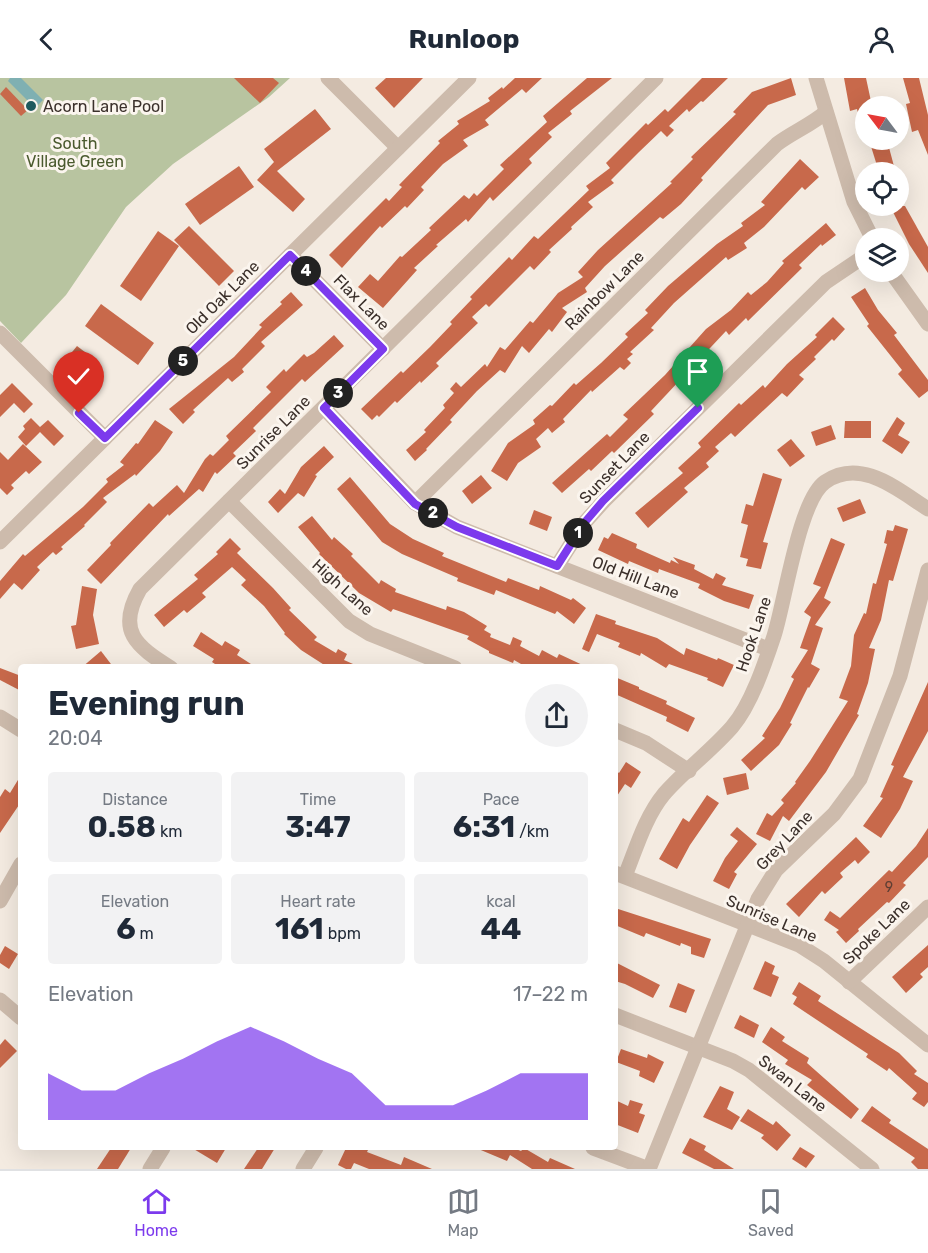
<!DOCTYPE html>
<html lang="en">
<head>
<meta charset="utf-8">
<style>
	body { margin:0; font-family:Rubik,sans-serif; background:#f2f2f3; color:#1f2937; height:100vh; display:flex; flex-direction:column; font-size:22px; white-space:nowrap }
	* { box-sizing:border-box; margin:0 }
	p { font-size:20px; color:#747a83 }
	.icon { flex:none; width:33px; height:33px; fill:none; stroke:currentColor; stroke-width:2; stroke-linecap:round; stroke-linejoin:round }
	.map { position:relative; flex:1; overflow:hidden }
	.panel { position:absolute; left:18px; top:586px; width:600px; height:486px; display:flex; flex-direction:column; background:#fff; border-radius:6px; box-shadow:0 6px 24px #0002 }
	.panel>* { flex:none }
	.needle { width:39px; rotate:302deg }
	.fabs { position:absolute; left:855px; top:18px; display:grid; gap:12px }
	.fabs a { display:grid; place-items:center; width:54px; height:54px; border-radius:50%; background:#fff; box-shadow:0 6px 24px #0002; font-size:30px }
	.pin { position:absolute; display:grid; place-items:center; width:51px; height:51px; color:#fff; margin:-62px -26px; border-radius:50% 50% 50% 0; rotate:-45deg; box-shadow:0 0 6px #0007 }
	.pin .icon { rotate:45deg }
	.km { position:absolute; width:30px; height:30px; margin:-15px; border-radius:50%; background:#222; color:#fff; font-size:16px; line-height:30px; text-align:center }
	.round { display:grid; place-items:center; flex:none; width:63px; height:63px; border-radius:32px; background:#f2f2f3 }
	.head { display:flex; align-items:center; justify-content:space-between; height:102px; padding:0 30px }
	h1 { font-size:33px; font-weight:700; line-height:45px }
	.figures { display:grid; grid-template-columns:repeat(3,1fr); gap:9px; height:102px; padding:6px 30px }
	.figures div { display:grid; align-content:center; border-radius:6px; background:#f2f2f3; text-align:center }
	.figures b { font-size:30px; font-weight:700 }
	.figures small { font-size:16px; font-weight:400 }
	.figures p { font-size:16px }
	.chart { height:168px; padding:12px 30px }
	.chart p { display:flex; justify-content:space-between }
	.chart svg { width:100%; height:108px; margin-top:6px; fill:#7c3aed; opacity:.7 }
	header { display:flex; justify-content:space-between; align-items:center; height:78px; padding:0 30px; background:#fff; font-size:27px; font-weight:700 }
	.tabs { display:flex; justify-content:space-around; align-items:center; height:84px; border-top:2px solid #e0e1e3; background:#fff; font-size:16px; color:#747a83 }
	.tabs a { display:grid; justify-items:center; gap:3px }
	.tabs .active { color:#7c3aed }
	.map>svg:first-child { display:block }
</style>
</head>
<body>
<header><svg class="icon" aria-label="back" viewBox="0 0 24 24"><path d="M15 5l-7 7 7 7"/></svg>Runloop<svg class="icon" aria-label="person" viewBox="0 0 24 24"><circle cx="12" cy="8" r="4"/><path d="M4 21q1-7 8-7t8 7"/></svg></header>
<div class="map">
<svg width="928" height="1091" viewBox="0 0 928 1091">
	<rect width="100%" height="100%" fill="#f4ebe1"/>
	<polygon fill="#b8c4a0" points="0,0 290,0 269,19 173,86 126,129 66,217 21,265 0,243"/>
	<polygon fill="#7fb0b2" points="10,0 21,0 43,22 35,30 8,3"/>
	<g fill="#c8694b">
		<polygon points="234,0 273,0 279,5 260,25"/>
		<polygon points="386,0 423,0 394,30 375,10"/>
		<polygon points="515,0 542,0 526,15 522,11 485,42 489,47 463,62 468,68 443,86 421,109 424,112 407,130 405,128 382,150 380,148 342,190 329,177 386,120 389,123 402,109 399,107 440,65 438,63 459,46 457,43 490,23 488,20 502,9 503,11"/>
		<polygon points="587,0 612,0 570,33 572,36 548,55 552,59 529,81 532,85 493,123 490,119 468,144 466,141 436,167 438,168 414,190 417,192 383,230 358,209 370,196 378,203 400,178 402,179 431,152 429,150 464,117 469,121 474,115 477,118 504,91 500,87 547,44 543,38"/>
		<polygon points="702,0 728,0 703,24 701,23 689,34 687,31 669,48 674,52 667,59 661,53 639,74 611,102 614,105 588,124 593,129 571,149 572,151 549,172 551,174 534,192 530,188 489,229 486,226 472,239 478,245 436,285 439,288 421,305 420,303 397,325 395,323 379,339 377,337 372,342 361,331 401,293 403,295 430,269 452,246 450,244 472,221 470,219 509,179 512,182 534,158 538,161 589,112 586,108 610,90 606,85 646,45 648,47 665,31 668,34"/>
		<polygon points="791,0 796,17 768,27 701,100 703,102 681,126 663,141 660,139 605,188 585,210 587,214 562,230 567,234 552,254 549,251 529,275 522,268 505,295 500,292 477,313 450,342 452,344 426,371 427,372 415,383 406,372 426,354 424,352 445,330 443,327 454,315 450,311 456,304 461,309 485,286 487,289 500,269 505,272 530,243 533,245 558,215 583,199 578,194 598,172 672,105 670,104 693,81 691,79 736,36 733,34 752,14"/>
		<polygon points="844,0 866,0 872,28 866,28 866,50 862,51 857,31 850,33"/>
		<polygon points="903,0 919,0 928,37 928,77 918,52 912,54 906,26 910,25"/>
		<polygon points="6,9 28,32 21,38 0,16"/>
		<polygon points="315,31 331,51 277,93 305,121 293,134 257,102 274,84 264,71"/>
		<polygon points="869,62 887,62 895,92 879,94"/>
		<polygon points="800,81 819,99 805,112 802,109 764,149 744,165 747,170 728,182 726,179 674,225 651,250 654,252 630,274 633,276 627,281 631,285 624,292 620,289 592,314 591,312 563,341 565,344 552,355 548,350 536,361 541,369 518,385 507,403 491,393 508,365 535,346 533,342 550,327 552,328 574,305 576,307 601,285 628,259 625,256 648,235 645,232 668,208 717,166 743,148 741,145 765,127 761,124"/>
		<polygon points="239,88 254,109 200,147 185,126"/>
		<polygon points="890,128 905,128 928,169 928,195 909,166"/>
		<polygon points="826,145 836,157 822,168 821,166 799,187 802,190 748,243 746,240 729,257 726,253 651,333 654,336 614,375 612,373 591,393 589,391 562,415 552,405 607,356 610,359 628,341 623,337 665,297 706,251 731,232 748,214 751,217 767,204 784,185 782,183"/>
		<polygon points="189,148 234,193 219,208 174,162"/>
		<polygon points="158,153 179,168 141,223 120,208"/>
		<polygon points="865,210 878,232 897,255 894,257 928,302 928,313 919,320 898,296 902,292 867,248 869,246 851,219"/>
		<polygon points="291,214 303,227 261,264 265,268 242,291 244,294 232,304 228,300 193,332 195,334 183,346 169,331 234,279 262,249 259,247 282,226 280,224"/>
		<polygon points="101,226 154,265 138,287 85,248"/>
		<polygon points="833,239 845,251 834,263 832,261 814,279 816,281 799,297 804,301 787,319 782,315 735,359 731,355 715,369 719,373 706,385 709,389 684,410 688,414 648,450 635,435 683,395 678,390 701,369 698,365 739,325 741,327 763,307 765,310 787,286 817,259 815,257"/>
		<polygon points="334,257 344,268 305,304 302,301 253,350 256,353 233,375 236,378 217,396 215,394 203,414 199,411 169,438 168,436 101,506 87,492 111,467 110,465 149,425 153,429 177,407 184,415 205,381 210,376 213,378 229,362 226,358 271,314 266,309 284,291 286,294 304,276 307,279 314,275"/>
		<polygon points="77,268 94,281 82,297 64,284"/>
		<polygon points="12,305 33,326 24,335 14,325 0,339 0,317"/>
		<polygon points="897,339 905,345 898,357 910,364 902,376 882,363"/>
		<polygon points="31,340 40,349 48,342 64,358 54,368 40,354 26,368 18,359 25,351 23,348"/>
		<polygon points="155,342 173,354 160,373 136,398 135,396 103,420 107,424 84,447 85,448 61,469 63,471 56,477 53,474 37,489 40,492 22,512 14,505 0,521 0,503 23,476 25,478 83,429 108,404 106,401 124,387 120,384 136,365 138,366"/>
		<polygon points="845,343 871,343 871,360 844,360"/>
		<polygon points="831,347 836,361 816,368 811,354"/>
		<polygon points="791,361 805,378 790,389 777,372"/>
		<polygon points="23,366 42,384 29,396 26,393 11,407 14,410 7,417 0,410 0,374 8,382"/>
		<polygon points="324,368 334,379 315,397 317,398 304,419 298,415 278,435 268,424 280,411 285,416 301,389"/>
		<polygon points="763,395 782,401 763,464 768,465 761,491 746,488 748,481 740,479 748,447 741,445 746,426 753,428"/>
		<polygon points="481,397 492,410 472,426 462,413"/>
		<polygon points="350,399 390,446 413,461 444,475 442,478 506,504 508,500 539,512 540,508 571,522 573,520 586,530 574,546 557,533 555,536 496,512 494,517 457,503 458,500 402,476 382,464 337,411"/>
		<polygon points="860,421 866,435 843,444 837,430"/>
		<polygon points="534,432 552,439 547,453 529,446"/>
		<polygon points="312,438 332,462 334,459 353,476 351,478 379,506 381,502 396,511 395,514 446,532 447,528 464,534 487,548 484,552 491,556 490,559 510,567 513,559 522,563 520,568 539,578 542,572 557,580 559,576 589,590 528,590 514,582 513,585 489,575 489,573 467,561 469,558 393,531 391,534 359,515 319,476 320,475 298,449"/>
		<polygon points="895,447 908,451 893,503 889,502 881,542 869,570 875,571 868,605 857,636 859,637 826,694 789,743 783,738 770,763 756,756 767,735 772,738 784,725 781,722 796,705 795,704 810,683 848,623 839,620 851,588 854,557 864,535 866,536 873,505 876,506 887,466 884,465 887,452 893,453"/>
		<polygon points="612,455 637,466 636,470 670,485 671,482 679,486 673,479 695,487 694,491 713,501 716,495 726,500 722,507 754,517 749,531 724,523 698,510 700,506 659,491 658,495 629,483 628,486 598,472 604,459 608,461"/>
		<polygon points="230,460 241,471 237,475 273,510 291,530 289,532 317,559 314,562 336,575 338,571 347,576 344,582 362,590 329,590 301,572 284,556 285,555 264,528 241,507 246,502 232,489 202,515 206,519 187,535 184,532 164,549 154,537 198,501 194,497 218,476 216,474"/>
		<polygon points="831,460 845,466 824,520 831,524 815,547 823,550 811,586 820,591 809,610 808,609 790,645 792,646 779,667 751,693 741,682 765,660 762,658 780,630 794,601 791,599 808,572 800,570 811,539 804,534 821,509 813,506"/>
		<polygon points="82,508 97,511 93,537 99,566 76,571 71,548 76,547"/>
		<polygon points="596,536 616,543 615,546 657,560 684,577 686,570 717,582 718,580 734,587 723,609 707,602 708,600 669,586 666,590 641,575 640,578 618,569 620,565 597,556 589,574 582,571"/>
		<polygon points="201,554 222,568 225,563 240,572 237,577 257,590 221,590 212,584 214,581 193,568"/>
		<polygon points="101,573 114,590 81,590"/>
		<polygon points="0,590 21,598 21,613 0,602"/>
		<polygon points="615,599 639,609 639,611 667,623 666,626 695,640 688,654 666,643 667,639 615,616"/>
		<polygon points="928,604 928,653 903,699 913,703 900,731 881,760 863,748 883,720 880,719 894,688 891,687"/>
		<polygon points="626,684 641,694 631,710 625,706 615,721 615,692 619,695"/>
		<polygon points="746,695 749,711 727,717 723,700"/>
		<polygon points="21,697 21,724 0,755 0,719 5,711 10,715"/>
		<polygon points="707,717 719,725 690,767 677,791 659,781 683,740 689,744"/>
		<polygon points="737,749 757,766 734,794 737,796 729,811 713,803 725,780 738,763 730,757"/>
		<polygon points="928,750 928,779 903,805 906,807 889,825 887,824 858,851 859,853 846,865 836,854 839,852 824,842 830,833 840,840 889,792 892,794 916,768"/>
		<polygon points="856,759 870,774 858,786 855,782 840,795 843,799 825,816 822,813 799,839 786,826"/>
		<polygon points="615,830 711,861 704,880 691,876 691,869 681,865 680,868 646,855 644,859 615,847"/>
		<polygon points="928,867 928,889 920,896 923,899 906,915 892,899"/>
		<polygon points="5,868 18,876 9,891 0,885 0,877"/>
		<polygon points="765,883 775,888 772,896 779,899 771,919 753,911"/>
		<polygon points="615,884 660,907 653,920 625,906 615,903"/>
		<polygon points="799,904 821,918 818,923 899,975 917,993 914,996 928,1005 928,1024 924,1029 912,1021 917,1015 889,990 887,993 866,979 868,976 793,926 797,919 792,916"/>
		<polygon points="678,905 695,912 686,935 669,929"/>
		<polygon points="740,937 759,947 754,960 734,950"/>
		<polygon points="771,949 785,959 782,963 809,980 807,985 859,1031 851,1041 807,1007 812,1002 785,986 788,982 762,964"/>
		<polygon points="5,961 17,973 0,990 0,967"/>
		<polygon points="621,971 647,980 648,976 664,984 654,1005 639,998 640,993 616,984"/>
		<polygon points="720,1008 734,1014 727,1031 740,1039 732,1052 703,1039"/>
		<polygon points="615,1022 628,1028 630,1022 643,1026 639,1035 645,1037 638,1055 615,1046"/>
		<polygon points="872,1028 891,1042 889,1045 928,1071 928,1091 918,1091 911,1084 915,1080 861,1043"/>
		<polygon points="748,1031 773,1047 776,1043 791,1057 777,1073 761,1060 764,1057 740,1043"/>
		<polygon points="690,1060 706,1068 704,1072 734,1091 714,1091 682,1075"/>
		<polygon points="800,1069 815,1078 806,1090 792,1081"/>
		<polygon points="111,1070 131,1070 118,1091 97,1091"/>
		<polygon points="192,1070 226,1070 217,1085"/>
		<polygon points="258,1070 275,1070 262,1091 244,1091"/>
		<polygon points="346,1070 369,1070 367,1074 401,1087 404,1079 432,1091 369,1091 354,1085 351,1091 346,1091 338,1087"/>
		<polygon points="476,1070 513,1070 521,1073 524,1070 548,1084 550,1080 575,1091 532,1091 510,1077 507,1083"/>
	</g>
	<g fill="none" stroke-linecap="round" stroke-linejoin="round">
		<g stroke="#cdbbac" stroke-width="15">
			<polyline points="328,0 398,70"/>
			<polyline points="816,0 854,124 872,160"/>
			<polyline points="290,177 383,271"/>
			<polyline points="891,194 928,246"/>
			<polyline points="0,255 105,360"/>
			<polyline points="324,330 415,425 457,449 768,571"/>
			<polyline points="229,423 349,543 370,556 455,590"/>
			<path d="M415,425L777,66C793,54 811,47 826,34"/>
			<polyline points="0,464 469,0"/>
			<polyline points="557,488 585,444 604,423 826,204 866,177"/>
			<path d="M171,590C136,568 116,553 140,511L656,0"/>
			<polyline points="0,639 21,652"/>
			<polyline points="615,652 646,665 689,693"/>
			<polyline points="615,795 799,867 824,883 928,967"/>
			<path d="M625,798C636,771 645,739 664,716C685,692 711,673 732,649C751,627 765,585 774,558C785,524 799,422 825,404C861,379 898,412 928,431"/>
			<polyline points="0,823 21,786"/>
			<polyline points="849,904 928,829"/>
			<polyline points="0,922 21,940"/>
			<polyline points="615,937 733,983 749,992 872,1091"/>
			<polyline points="593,1070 649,1091"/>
			<polyline points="150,1091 163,1070"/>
			<polyline points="303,1091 316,1070"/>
			<polyline points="649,1091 758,821 776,792 834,736 860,701 900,598 928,492"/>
		</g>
	</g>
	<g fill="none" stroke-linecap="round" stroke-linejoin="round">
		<g stroke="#fff" stroke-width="12">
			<polyline id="route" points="79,335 105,360 290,177 383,271 324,330 415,426 457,449 557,488 585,444 603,423 698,330"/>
		</g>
		<use href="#route" stroke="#7c3aed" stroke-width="8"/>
	</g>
	<circle fill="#1f5a5e" stroke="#fbf5ee" stroke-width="2" cx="31" cy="28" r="6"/>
	<g text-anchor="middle" stroke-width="6" stroke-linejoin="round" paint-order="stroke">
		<g font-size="14" fill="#5e3e33">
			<text x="889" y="814">9</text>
		</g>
		<g font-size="16" fill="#3b302b" stroke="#fbf5ee" text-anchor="start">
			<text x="43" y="34">Acorn Lane Pool</text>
		</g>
		<g font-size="16" fill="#4a5a2e" stroke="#fbf5ee">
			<text x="75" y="71">South<tspan x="75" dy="18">Village Green</tspan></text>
		</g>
		<g font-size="16" fill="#3b302b" stroke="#fbf5ee">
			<text transform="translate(604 212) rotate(-45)" y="6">Rainbow Lane</text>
			<text transform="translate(222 219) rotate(-45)" y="6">Old Oak Lane</text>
			<text transform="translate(362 224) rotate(45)" y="6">Flax Lane</text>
			<text transform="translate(273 354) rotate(-45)" y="6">Sunrise Lane</text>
			<text transform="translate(614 389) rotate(-46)" y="6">Sunset Lane</text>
			<text transform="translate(636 499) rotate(21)" y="6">Old Hill Lane</text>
			<text transform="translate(343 509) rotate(42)" y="6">High Lane</text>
			<text transform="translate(753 556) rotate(-71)" y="6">Hook Lane</text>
			<text transform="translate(784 762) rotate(-47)" y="6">Grey Lane</text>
			<text transform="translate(772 840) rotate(23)" y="6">Sunrise Lane</text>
			<text transform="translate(876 853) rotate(-44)" y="6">Spoke Lane</text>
			<text transform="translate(793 1005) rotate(38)" y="6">Swan Lane</text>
		</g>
	</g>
</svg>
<div class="fabs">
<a><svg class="needle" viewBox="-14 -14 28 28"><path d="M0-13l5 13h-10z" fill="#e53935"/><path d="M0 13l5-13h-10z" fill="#747a83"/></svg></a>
<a><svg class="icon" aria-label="locate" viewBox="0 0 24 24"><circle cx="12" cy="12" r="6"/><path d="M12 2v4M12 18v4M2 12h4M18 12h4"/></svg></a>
<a><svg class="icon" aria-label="layers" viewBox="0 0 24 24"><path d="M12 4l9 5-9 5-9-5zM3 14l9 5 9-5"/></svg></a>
</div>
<div class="pin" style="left:698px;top:330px;background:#1e9e55"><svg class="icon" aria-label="arrive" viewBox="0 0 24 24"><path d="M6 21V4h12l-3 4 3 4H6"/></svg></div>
<div class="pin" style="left:79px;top:335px;background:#d93025"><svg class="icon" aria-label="check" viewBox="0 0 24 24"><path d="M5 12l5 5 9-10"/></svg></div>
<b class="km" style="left:578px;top:455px">1</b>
<b class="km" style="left:433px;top:435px">2</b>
<b class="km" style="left:338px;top:315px">3</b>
<b class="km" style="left:306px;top:193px">4</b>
<b class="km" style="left:183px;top:283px">5</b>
<section class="panel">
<div class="head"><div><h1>Evening run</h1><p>20:04</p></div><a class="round"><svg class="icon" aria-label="share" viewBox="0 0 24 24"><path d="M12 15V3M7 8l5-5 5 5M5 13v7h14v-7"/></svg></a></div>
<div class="figures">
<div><p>Distance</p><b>0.58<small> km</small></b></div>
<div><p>Time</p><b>3:47</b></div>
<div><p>Pace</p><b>6:31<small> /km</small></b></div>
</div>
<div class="figures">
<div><p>Elevation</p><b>6<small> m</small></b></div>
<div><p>Heart rate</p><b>161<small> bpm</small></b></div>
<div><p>kcal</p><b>44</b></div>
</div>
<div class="chart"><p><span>Elevation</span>17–22 m</p>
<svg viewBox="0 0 160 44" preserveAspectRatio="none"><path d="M0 44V25L10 32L20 32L30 25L40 19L50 12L60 6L70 12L80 19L90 25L100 38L110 38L120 38L130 32L140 25L150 25L160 25V44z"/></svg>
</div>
</section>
</div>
<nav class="tabs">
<a class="active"><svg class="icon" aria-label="home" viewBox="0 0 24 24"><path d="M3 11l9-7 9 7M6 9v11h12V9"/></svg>Home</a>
<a><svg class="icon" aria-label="map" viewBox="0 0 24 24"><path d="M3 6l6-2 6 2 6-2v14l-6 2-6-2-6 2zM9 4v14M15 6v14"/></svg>Map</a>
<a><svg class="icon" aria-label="saved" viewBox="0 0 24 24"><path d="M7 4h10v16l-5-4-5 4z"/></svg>Saved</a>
</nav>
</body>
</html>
